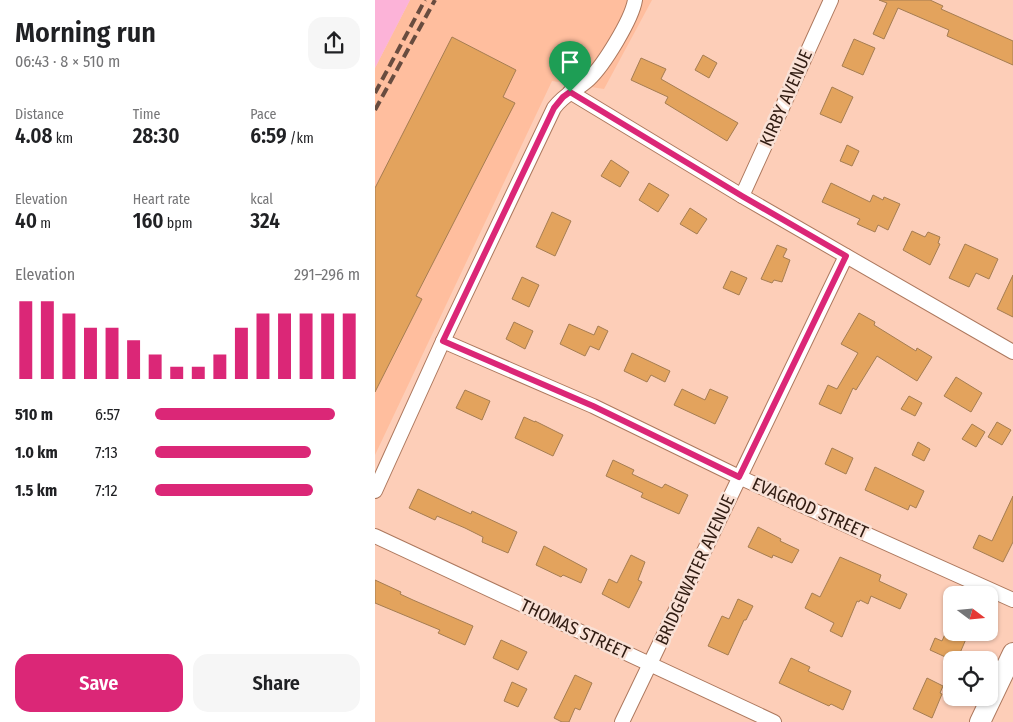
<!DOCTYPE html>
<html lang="en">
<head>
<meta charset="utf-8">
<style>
	body { margin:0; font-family:"Fira Sans Condensed",sans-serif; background:#f6f6f6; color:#202124; height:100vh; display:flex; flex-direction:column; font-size:19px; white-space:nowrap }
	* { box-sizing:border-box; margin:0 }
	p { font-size:16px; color:#757577 }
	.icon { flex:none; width:28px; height:28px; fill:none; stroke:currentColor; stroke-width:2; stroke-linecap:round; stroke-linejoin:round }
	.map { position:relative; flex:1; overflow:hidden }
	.panel { display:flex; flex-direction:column; background:#fff; width:375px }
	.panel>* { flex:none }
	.needle { width:32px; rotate:106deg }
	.buttons { position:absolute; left:568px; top:586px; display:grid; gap:10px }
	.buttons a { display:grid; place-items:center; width:55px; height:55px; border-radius:10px; background:#fff; box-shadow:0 1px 4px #0004; font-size:25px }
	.pin { position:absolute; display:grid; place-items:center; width:42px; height:42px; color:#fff; margin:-51px -21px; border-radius:50% 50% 50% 0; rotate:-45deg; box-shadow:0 0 5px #0007 }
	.pin .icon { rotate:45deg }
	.round { display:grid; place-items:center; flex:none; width:52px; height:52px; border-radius:15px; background:#f6f6f6 }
	.head { display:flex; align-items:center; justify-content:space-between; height:85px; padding:0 15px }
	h1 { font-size:28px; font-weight:600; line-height:38px }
	.figures { display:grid; grid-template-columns:repeat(3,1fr); gap:8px; height:85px; padding:5px 15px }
	.figures div { display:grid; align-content:center }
	.figures b { font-size:21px; font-weight:600 }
	.figures small { font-size:14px; font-weight:400 }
	.figures p { font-size:14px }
	.chart { height:140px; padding:10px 15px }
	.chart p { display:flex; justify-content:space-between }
	.chart svg { width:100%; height:90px; margin-top:5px; stroke:#db2777; stroke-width:6 }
	.primary-button { display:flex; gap:10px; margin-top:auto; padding:10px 15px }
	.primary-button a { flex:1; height:58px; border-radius:15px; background:#db2777; color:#fff; font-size:20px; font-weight:600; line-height:58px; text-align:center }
	.primary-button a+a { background:#f6f6f6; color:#202124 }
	ul { padding:0 15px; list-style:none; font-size:16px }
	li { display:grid; grid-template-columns:80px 60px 1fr; align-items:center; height:38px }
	li i { height:12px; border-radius:6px; background:#db2777 }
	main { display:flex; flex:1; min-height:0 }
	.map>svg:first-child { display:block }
</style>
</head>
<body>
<main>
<section class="panel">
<div class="head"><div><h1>Morning run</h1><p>06:43 · 8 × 510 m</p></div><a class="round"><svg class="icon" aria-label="share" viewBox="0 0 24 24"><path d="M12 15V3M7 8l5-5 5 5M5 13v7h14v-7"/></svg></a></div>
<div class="figures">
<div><p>Distance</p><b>4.08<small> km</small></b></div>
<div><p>Time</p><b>28:30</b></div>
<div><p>Pace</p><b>6:59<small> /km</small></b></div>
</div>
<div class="figures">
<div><p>Elevation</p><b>40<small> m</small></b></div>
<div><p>Heart rate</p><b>160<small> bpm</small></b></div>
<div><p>kcal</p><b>324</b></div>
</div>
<div class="chart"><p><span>Elevation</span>291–296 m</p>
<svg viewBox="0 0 160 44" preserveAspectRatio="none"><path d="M5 44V6M15 44V6M25 44V12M35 44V19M45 44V19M55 44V25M65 44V32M75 44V38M85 44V38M95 44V32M105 44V19M115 44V12M125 44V12M135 44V12M145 44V12M155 44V12"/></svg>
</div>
<ul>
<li><b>510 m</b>6:57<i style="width:88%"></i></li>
<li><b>1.0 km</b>7:13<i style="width:76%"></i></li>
<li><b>1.5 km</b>7:12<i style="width:77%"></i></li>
</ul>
<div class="primary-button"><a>Save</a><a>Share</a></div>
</section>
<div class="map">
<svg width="638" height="722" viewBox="0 0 638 722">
	<rect width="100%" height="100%" fill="#fdceb8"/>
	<polygon fill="#ffbe9e" points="35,0 277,0 229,89 177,81 0,455 0,68"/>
	<polygon fill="#fcb3d8" points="0,0 35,0 0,68"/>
	<g fill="#e3a35d" stroke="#a57d52">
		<polygon points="504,0 555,0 568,6 566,9 638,41 638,65 572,36 574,30 523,8 509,39 498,34 512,3"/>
		<polygon points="77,37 141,70 128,97 140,103 41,296 47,299 0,392 0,188"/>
		<polygon points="479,39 500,48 488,75 467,66"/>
		<polygon points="328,55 342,63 334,78 320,70"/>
		<polygon points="266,58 291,69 286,79 363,123 352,141 290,103 293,97 256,80"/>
		<polygon points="457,87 478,97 466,123 445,114"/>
		<polygon points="472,145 484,151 477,166 465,161"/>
		<polygon points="236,160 254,172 245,187 226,176"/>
		<polygon points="274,183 294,195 283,212 264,200"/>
		<polygon points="456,183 495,202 498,195 508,200 509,197 525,204 513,230 503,225 500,232 482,224 485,219 447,202"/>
		<polygon points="315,208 332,219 322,234 305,224"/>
		<polygon points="177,212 196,221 180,256 161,247"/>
		<polygon points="537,231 550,237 553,232 565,237 563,243 565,244 555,265 528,250"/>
		<polygon points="590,244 623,259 614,279 601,273 594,287 574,278"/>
		<polygon points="402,245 412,249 408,257 415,260 407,282 399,280 397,283 386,279"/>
		<polygon points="356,271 372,278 364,295 348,288"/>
		<polygon points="638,275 638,317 622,309"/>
		<polygon points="147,277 164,285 154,307 137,299"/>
		<polygon points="484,313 500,322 499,325 541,351 542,348 557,357 542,381 502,356 481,390 478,388 466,414 444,404 453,385 462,389 483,353 466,344"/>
		<polygon points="139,322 158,331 150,349 131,339"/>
		<polygon points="194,324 219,335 223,326 233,331 224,350 215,346 210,356 185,344"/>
		<polygon points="257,353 295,371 290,382 276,375 272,382 249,371"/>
		<polygon points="581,377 607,393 596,412 569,396"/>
		<polygon points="307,389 330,400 335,389 353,397 340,424 299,405"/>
		<polygon points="90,390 115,401 107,420 81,408"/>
		<polygon points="534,396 547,403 540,416 526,409"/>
		<polygon points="149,417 160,422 160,421 188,435 178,456 140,438"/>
		<polygon points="622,422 636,430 627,445 613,437"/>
		<polygon points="597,424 610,432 601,447 587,439"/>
		<polygon points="543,442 555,449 549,461 537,455"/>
		<polygon points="457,448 478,458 471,474 450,464"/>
		<polygon points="238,460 259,470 257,474 287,488 290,484 313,495 304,514 266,497 268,493 231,476"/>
		<polygon points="500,467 549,491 541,508 535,505 533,510 490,490"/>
		<polygon points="43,489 96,514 97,511 142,532 133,553 107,542 108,537 90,528 62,516 60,520 34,508"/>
		<polygon points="638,496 638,542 628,562 598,548 604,535 617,541"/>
		<polygon points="383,527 406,539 405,541 424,550 417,563 398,555 397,558 373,547"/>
		<polygon points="169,546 212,569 206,583 188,575 186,577 161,565"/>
		<polygon points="256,555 270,562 263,580 267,582 254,608 227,594 234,579 242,583"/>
		<polygon points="465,557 506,575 504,581 532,594 525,609 496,596 493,604 485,600 484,602 482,601 467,637 455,631 459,623 430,608 437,593 445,597"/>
		<polygon points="0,580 26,592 25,594 38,600 98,626 90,645 63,633 65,630 0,603"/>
		<polygon points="363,599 378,606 371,620 369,620 353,655 333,646 347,616 354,619"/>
		<polygon points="571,632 594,632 582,660 577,660 555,650 560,638 567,641"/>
		<polygon points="126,640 152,652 143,670 118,658"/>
		<polygon points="416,658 435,667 433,671 476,691 468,710 456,704 454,706 404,683"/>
		<polygon points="200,675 217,683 205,710 200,708 194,722 187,722 179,718"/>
		<polygon points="552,678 568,686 565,693 567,694 557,718 538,709"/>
		<polygon points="137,682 152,689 143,707 129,701"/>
	</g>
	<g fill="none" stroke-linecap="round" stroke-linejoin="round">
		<g stroke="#ad785e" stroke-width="16">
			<g id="street">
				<polyline points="195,92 367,196 638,352"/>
				<polyline points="367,196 456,0"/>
				<polyline points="68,341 218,406 364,477 638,600"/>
				<path d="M0,491L68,341L179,108C190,93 201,91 214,79C229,65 257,19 260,0"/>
				<polyline points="0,536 399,722"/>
				<polyline points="247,722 471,256"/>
			</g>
		</g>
		<g stroke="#ad785e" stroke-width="22">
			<polyline id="secondary" points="605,722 638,653"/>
		</g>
		<use href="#street" stroke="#fff" stroke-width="14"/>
		<use href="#secondary" stroke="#fff" stroke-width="20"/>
		<g stroke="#684c3f" stroke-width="4" stroke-dasharray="10 5" stroke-linecap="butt">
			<polyline points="0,93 50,0"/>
			<polyline points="0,110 60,0"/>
		</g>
	</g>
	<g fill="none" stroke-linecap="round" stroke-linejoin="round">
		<g stroke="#fff" stroke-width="10">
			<polygon id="route" points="195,92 367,196 471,256 364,477 218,406 68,341 179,108 188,97"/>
		</g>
		<use href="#route" stroke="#db2777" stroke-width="6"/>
	</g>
	<g text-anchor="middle" stroke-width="5" stroke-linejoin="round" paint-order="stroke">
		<g font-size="18" fill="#301b11" stroke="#f9e1d6">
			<text transform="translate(411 98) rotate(-66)" y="6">KIRBY AVENUE</text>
			<text transform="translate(435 508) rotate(24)" y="6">EVAGROD STREET</text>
			<text transform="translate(320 570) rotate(-65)" y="6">BRIDGEWATER AVENUE</text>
			<text transform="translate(200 629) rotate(25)" y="6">THOMAS STREET</text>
		</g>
	</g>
</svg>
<div class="buttons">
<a><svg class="needle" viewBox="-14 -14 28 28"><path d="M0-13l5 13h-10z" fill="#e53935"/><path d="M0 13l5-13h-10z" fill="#757577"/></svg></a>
<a><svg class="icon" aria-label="locate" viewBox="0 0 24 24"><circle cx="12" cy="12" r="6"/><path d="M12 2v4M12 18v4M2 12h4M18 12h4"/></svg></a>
</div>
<div class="pin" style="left:195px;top:92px;background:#1e9e55"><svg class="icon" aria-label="arrive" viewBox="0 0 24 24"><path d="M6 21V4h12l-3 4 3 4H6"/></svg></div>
</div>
</main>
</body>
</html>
